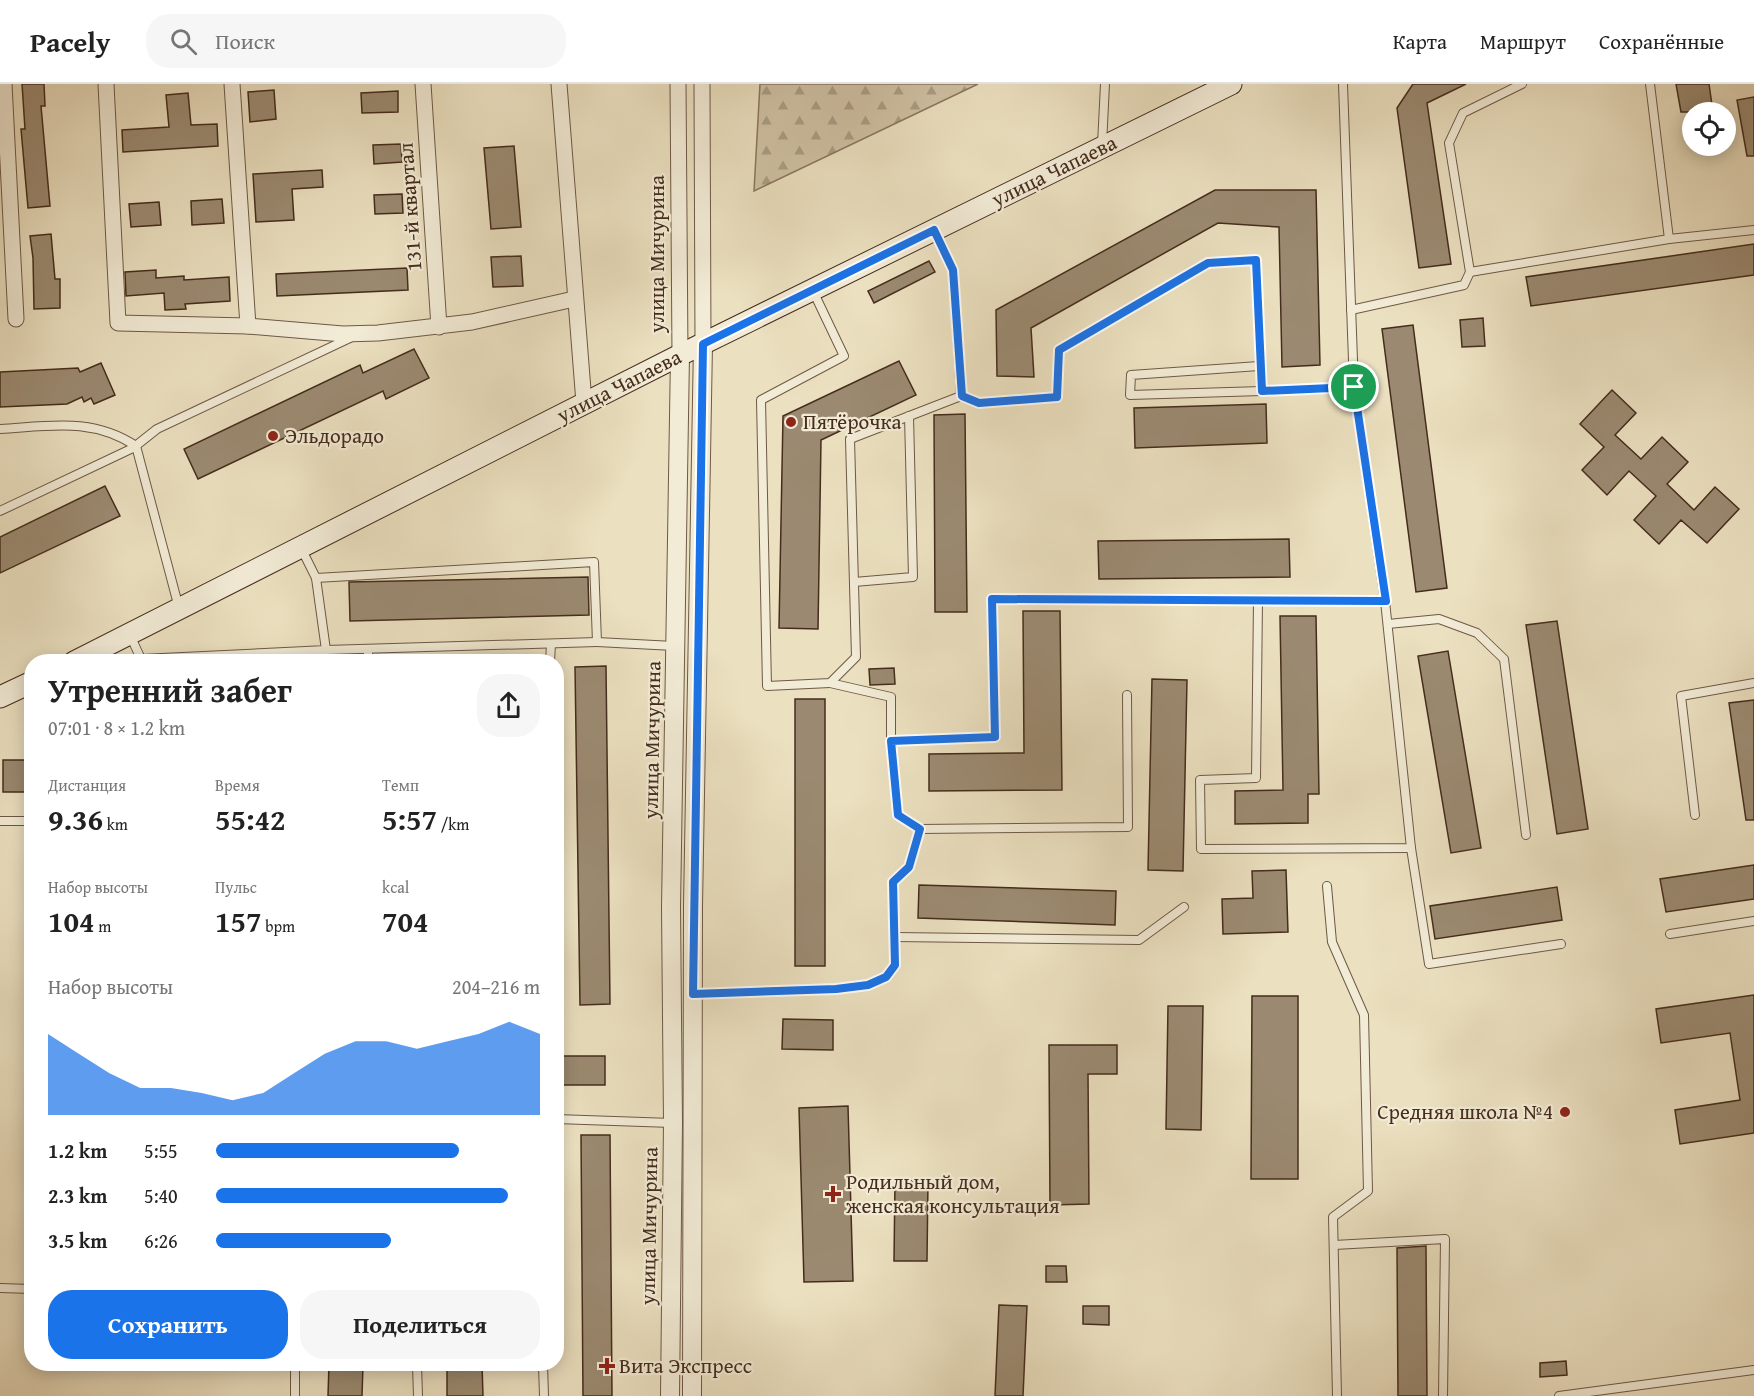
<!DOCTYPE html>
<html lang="ru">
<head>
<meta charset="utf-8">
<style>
	body { margin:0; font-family:"Gentium Book Plus",serif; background:#f6f6f6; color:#222; height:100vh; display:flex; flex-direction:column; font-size:22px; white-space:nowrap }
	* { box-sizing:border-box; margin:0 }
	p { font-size:20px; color:#767676 }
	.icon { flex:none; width:33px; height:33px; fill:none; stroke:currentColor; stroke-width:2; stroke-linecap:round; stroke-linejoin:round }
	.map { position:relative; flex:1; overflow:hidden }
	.details { position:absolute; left:24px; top:570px; width:540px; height:717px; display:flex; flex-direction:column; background:#fff; border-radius:24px; box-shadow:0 3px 15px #0003 }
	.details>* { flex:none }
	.controls { position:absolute; left:1682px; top:18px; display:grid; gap:12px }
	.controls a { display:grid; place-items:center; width:54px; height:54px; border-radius:50%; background:#fff; box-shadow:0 3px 15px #0003; font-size:30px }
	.pin { position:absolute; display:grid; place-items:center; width:51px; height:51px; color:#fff; margin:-26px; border:3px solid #fff; border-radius:50%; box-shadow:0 2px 6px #0007 }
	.round { display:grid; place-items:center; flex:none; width:63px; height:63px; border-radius:24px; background:#f6f6f6 }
	.summary { display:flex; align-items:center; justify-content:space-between; height:102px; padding:0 24px }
	h1 { font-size:33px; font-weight:700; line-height:45px }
	.metrics { display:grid; grid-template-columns:repeat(3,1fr); gap:9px; height:102px; padding:6px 24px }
	.metrics div { display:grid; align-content:center }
	.metrics b { font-size:30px; font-weight:700 }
	.metrics small { font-size:16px; font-weight:400 }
	.metrics p { font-size:16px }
	.chart { height:168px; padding:12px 24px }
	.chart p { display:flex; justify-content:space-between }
	.chart svg { width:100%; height:108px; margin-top:6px; fill:#1a73e8; opacity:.7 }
	.action { display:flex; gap:12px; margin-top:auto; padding:12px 24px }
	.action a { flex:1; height:69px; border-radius:24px; background:#1a73e8; color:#fff; font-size:24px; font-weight:700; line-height:69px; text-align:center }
	.action a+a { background:#f6f6f6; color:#222 }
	ul { padding:0 24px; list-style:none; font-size:20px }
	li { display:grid; grid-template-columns:96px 72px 1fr; align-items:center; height:45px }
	li i { height:15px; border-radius:8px; background:#1a73e8 }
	header { display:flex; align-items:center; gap:36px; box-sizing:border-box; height:84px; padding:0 30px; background:#fff; border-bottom:2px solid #e0e0e0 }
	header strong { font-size:28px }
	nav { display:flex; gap:33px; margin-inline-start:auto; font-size:21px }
	.search { width:420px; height:54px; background:#f6f6f6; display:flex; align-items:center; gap:15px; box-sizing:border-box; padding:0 21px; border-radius:24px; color:#767676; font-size:22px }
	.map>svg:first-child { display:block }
</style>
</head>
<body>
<header>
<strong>Pacely</strong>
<div class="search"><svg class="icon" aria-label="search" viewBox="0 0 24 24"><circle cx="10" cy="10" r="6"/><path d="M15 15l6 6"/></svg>Поиск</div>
<nav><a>Карта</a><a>Маршрут</a><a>Сохранённые</a></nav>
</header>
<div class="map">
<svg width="1754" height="1312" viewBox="0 0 1754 1312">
	<defs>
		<pattern id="forest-firs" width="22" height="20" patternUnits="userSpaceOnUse" patternTransform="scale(1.5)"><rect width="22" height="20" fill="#cfc1a4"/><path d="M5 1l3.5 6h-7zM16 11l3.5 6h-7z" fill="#aa9d85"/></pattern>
	</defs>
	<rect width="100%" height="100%" fill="#ebe0c0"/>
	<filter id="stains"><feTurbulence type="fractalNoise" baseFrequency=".00333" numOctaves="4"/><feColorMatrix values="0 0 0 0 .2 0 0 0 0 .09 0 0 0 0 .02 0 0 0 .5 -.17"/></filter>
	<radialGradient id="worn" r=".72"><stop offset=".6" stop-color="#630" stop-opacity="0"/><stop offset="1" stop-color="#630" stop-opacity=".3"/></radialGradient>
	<polygon fill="url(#forest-firs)" stroke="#8a7660" stroke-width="1.5" points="760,0 978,0 754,107"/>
	<g fill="#9b8a71" stroke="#452c1c" stroke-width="1.5">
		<polygon points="22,0 44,0 45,22 41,22 50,122 28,124 21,45 25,45"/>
		<polygon points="1413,0 1466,0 1427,19 1451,180 1419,184 1397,24"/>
		<polygon points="1676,0 1709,0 1713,28 1681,28"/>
		<polygon points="274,6 276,35 250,38 248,8"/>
		<polygon points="398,7 398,28 362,29 361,9"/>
		<polygon points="188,9 191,41 217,40 218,62 123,68 122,46 169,43 166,11"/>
		<polygon points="1754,13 1754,72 1747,72 1737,16"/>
		<polygon points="401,60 402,78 374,80 373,61"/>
		<polygon points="514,62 521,143 491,145 484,64"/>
		<polygon points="322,86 323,103 292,105 294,136 256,138 253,90"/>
		<polygon points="1215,106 1316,106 1320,281 1282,283 1279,143 1218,139 1031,244 1034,293 997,292 996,226"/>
		<polygon points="402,110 403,129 375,130 374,111"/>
		<polygon points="222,115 224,139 192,141 191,117"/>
		<polygon points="159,118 161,141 131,143 129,120"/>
		<polygon points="51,150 55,195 60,195 60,224 34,225 33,174 30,152"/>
		<polygon points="1754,160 1754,191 1531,222 1526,193"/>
		<polygon points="521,172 523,202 493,203 491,173"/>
		<polygon points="929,177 935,188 874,219 868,207"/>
		<polygon points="407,184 408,206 277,212 276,190"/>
		<polygon points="156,186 156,194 184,192 184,196 229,193 230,217 185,220 186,225 165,226 164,209 126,212 125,188"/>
		<polygon points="1483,234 1485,262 1462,263 1460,236"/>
		<polygon points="1413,241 1447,504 1416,508 1382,245"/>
		<polygon points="414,265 429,294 386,315 383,307 198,395 184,365 360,281 363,289"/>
		<polygon points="899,277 916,311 821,356 818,545 779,544 783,332"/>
		<polygon points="101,279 115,311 94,320 91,314 84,318 82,313 67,320 0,323 0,288 78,284 80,288"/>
		<polygon points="1612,306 1636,329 1615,351 1641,375 1662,353 1688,378 1667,400 1694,426 1715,403 1739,425 1707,459 1681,436 1659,460 1634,436 1656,412 1629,387 1607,411 1582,386 1604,363 1580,340"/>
		<polygon points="1266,320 1267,359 1135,364 1134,324"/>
		<polygon points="965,330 967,528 935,528 934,331"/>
		<polygon points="105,402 120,432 0,489 0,453"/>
		<polygon points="1289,455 1290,493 1099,495 1098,457"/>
		<polygon points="588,493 589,531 350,537 349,498"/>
		<polygon points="1023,527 1060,527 1062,706 929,707 929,670 1024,669"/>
		<polygon points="1280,532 1316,532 1319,710 1308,710 1308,739 1235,740 1235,707 1283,706"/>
		<polygon points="1557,537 1588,745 1557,750 1526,541"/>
		<polygon points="1448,567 1481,764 1451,769 1418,572"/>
		<polygon points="606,582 610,920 580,921 575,583"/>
		<polygon points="894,584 895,600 870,601 869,585"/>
		<polygon points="1152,595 1187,596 1183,787 1148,786"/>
		<rect x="795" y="615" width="30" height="267"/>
		<polygon points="1754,616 1754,736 1746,736 1729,619"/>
		<rect x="3" y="676" width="29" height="32"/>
		<polygon points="1754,781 1754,815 1666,828 1660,795"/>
		<polygon points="1286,786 1288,848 1223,850 1222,815 1253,814 1252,787"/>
		<polygon points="919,801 1116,807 1115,841 918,834"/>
		<polygon points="1557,803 1562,836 1435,855 1430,822"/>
		<polygon points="1754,911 1754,1049 1680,1060 1675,1026 1740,1016 1730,949 1661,959 1656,925"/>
		<polygon points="1252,912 1298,912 1298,1095 1251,1095"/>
		<polygon points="1168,922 1203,922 1201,1046 1166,1045"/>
		<polygon points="783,935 833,936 833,966 782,965"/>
		<polygon points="1049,961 1117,961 1117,990 1088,990 1089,1120 1050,1121"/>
		<rect x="556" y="972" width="49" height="29"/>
		<polygon points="848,1022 853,1197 804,1198 799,1024"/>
		<polygon points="581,1051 610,1051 612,1312 583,1312"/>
		<polygon points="895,1097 928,1097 927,1177 894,1177"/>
		<polygon points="1426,1162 1427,1312 1398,1312 1397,1164"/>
		<polygon points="1046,1182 1066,1182 1067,1198 1046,1198"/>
		<polygon points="999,1221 1027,1222 1023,1312 995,1312"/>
		<polygon points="1083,1222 1109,1222 1109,1241 1083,1240"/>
		<polygon points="1566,1277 1567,1291 1540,1293 1540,1279"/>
		<polygon points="329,1280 363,1280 362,1312 328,1312"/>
		<polygon points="447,1280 482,1280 483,1312 447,1312"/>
	</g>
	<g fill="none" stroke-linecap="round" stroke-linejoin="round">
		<g stroke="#6e5945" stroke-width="10">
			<g id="service">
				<polyline points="1650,0 1669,155 1754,146"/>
				<polyline points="1102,61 1105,0"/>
				<polyline points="1470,188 1669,155"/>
				<polyline points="813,207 844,272 761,316 767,602 830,599 856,573 850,355 961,312 953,186 935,147"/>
				<polyline points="1351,226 1464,201 1470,188 1449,59 1463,29 1522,0"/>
				<polyline points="1259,282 1131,291 1130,311 1262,307"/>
				<polyline points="961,312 979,319 1057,313 1059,266 1208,179 1256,176 1262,307 1354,304 1343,0"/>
				<path d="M0,345C50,342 92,333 136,362L179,524"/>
				<polyline points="0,427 133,364 157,345 350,254"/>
				<polyline points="316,494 594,478 597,558 674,562"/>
				<polyline points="854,498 913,493 909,332"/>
				<polyline points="1258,516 1256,694 1200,696 1201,765 1411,764 1385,517"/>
				<polyline points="1388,540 1439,535 1477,549 1504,575 1526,751"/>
				<polyline points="130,551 141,575 326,566 316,494 301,464"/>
				<polyline points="326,566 597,558"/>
				<polyline points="368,578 368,565"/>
				<polyline points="550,578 551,560"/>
				<polyline points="830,599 891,613 891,657 995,653 992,515 1385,517 1354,304"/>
				<polyline points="891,657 898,731 920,745 1128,743 1127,611"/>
				<polyline points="1695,731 1681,612 1754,599"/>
				<polyline points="0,737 32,737"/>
				<polyline points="1411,764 1429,880 1561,860"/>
				<polyline points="1327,802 1332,858 1364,931 1368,1107 1333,1133 1337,1312"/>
				<polyline points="1670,850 1754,837"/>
				<polyline points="894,853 1139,856 1184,823"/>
				<polyline points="694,910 836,905 868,901 886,893 895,881 893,797 909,783 920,745"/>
				<polyline points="556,1035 672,1039"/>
				<polyline points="1334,1161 1445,1155 1443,1312"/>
				<polyline points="0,1204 32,1205"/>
				<polyline points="295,1280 295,1312"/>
				<polyline points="417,1280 418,1312"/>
				<polyline points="543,1280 544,1312"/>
				<polyline points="1559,1312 1754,1286"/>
			</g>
		</g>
		<g stroke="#6e5945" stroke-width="17">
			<g id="minor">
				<polyline points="4,0 16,235"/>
				<polyline points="106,0 118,239 248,242 343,250 378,249 472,238 574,215"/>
				<polyline points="232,0 248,242"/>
				<polyline points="423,0 439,243"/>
				<polyline points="559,0 584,319"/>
				<polyline points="678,0 680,271"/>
				<polyline points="702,0 703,260"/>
			</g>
		</g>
		<g stroke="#6e5945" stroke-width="20">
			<g id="tertiary">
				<polyline points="670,1312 673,1039 671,823 680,271"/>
				<polyline points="692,1312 693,822 703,260"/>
			</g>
		</g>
		<g stroke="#452c1c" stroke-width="23">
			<g id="secondary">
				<polyline points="74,578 680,271 1231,0"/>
				<polyline points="0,613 32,598"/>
			</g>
		</g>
		<use href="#service" stroke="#f2ebd6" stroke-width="8"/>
		<use href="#minor" stroke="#f2ebd6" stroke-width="15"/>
		<use href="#tertiary" stroke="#f2ebd6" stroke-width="18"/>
		<use href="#secondary" stroke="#f2ebd6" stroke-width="21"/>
	</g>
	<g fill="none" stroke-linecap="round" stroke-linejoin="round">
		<g stroke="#fff" stroke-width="12">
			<polygon id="route" points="934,146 953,186 962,312 979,319 1057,313 1059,266 1208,179 1256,176 1262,307 1354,303 1386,517 992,515 995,653 891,657 898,731 920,745 909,783 893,798 895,881 886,893 868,901 836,905 693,910 703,260"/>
		</g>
		<use href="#route" stroke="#1a73e8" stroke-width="8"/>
	</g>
	<g fill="#8f2418" stroke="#f2ebd6" stroke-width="2">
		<circle cx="791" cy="338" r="6"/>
		<circle cx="273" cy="352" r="6"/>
		<circle cx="1565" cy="1028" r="6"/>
		<path d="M830 1101h6v6h6v6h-6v6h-6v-6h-6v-6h6z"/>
		<path d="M604 1273h6v6h6v6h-6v6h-6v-6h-6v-6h6z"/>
	</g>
	<g text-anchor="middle" stroke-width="4.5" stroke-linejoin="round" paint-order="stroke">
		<g font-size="21" fill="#452c1c" stroke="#f2ebd6">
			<text transform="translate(1054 87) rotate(-26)" y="7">улица Чапаева</text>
			<text transform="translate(410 123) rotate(-94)" y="7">131-й квартал</text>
			<text transform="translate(657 170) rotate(-90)" y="7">улица Мичурина</text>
			<text transform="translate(619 302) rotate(-27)" y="7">улица Чапаева</text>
			<text transform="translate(652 656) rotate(-89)" y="7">улица Мичурина</text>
			<text transform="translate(649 1142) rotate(-89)" y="7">улица Мичурина</text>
		</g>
		<g font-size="21" fill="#452c1c" stroke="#f2ebd6" text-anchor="start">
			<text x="803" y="345">Пятёрочка</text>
			<text x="285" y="359">Эльдорадо</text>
			<text x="1553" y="1035" text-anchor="end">Средняя школа №4</text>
			<text x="846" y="1105">Родильный дом,<tspan x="846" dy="24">женская консультация</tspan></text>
			<text x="619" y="1289">Вита Экспресс</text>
		</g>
	</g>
	<rect width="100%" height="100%" filter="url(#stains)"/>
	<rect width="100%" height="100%" fill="url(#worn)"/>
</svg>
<div class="controls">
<a><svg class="icon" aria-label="locate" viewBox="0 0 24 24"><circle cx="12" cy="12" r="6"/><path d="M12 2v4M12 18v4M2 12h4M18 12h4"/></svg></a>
</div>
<div class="pin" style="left:1354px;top:303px;background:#1e9e55"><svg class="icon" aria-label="arrive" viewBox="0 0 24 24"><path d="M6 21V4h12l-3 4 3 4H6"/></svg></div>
<section class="details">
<div class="summary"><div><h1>Утренний забег</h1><p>07:01 · 8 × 1.2 km</p></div><a class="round"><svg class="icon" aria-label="share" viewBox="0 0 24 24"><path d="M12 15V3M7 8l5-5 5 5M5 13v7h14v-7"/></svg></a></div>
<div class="metrics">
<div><p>Дистанция</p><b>9.36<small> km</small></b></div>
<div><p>Время</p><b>55:42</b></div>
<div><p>Темп</p><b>5:57<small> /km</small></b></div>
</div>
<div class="metrics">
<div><p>Набор высоты</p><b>104<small> m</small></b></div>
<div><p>Пульс</p><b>157<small> bpm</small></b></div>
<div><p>kcal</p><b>704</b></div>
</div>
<div class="chart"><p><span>Набор высоты</span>204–216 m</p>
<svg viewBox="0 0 160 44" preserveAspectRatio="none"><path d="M0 44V11L10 19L20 27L30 33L40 33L50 35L60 38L70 35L80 27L90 19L100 14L110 14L120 17L130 14L140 11L150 6L160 11V44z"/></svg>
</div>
<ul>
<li><b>1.2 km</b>5:55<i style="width:75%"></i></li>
<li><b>2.3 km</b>5:40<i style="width:90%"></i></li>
<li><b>3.5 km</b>6:26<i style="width:54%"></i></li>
</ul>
<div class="action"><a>Сохранить</a><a>Поделиться</a></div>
</section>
</div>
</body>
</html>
